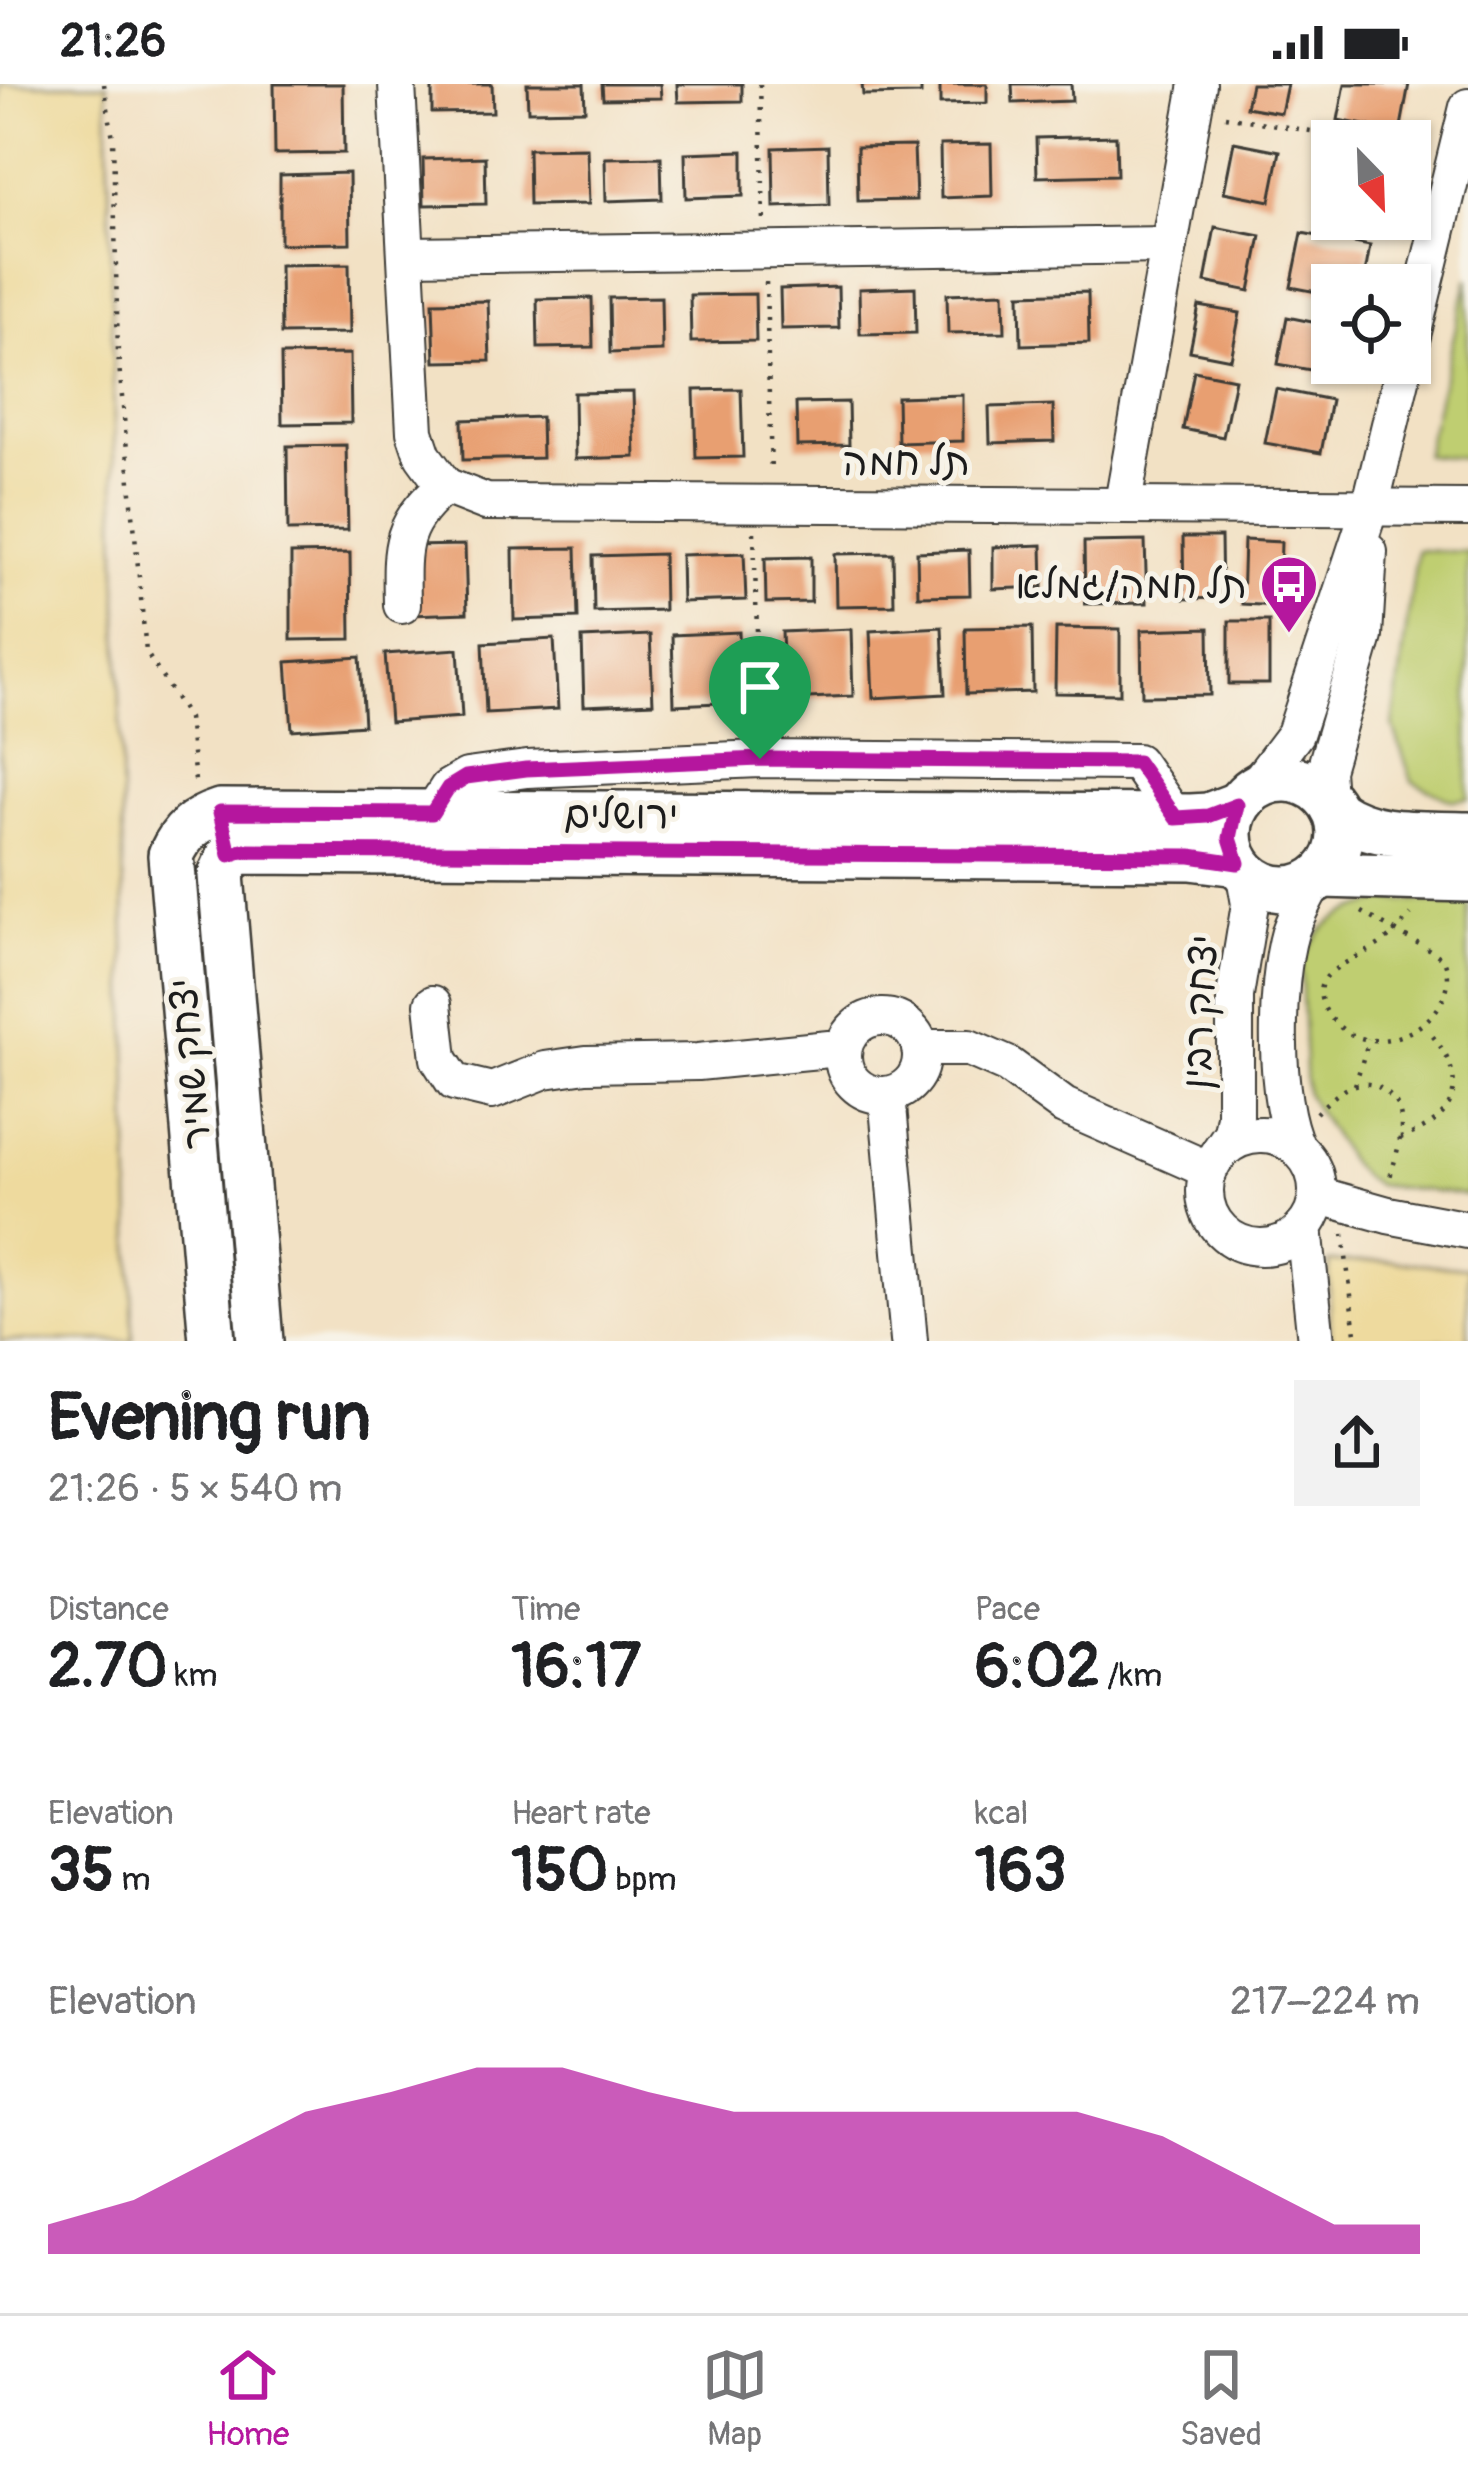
<!DOCTYPE html>
<html lang="en">
<head>
<meta charset="utf-8">
<style>
	body { margin:0; font-family:Pangolin,"Playpen Sans Hebrew",sans-serif; background:#f2f2f2; color:#202124; height:100vh; display:flex; flex-direction:column; font-size:45px; white-space:nowrap }
	* { box-sizing:border-box; margin:0 }
	p { font-size:39px; color:#757577 }
	.icon { flex:none; width:66px; height:66px; fill:none; stroke:currentColor; stroke-width:2; stroke-linecap:round; stroke-linejoin:round }
	.map { position:relative; height:1257px; overflow:hidden }
	.details { display:flex; flex-direction:column; background:#fff; flex:1 }
	.details>* { flex:none }
	.needle { width:78px; rotate:157deg }
	.buttons { position:absolute; left:1311px; top:36px; display:grid; gap:24px }
	.buttons a { display:grid; place-items:center; width:120px; height:120px; border-radius:0px; background:#fff; box-shadow:0 3px 9px #0004; font-size:60px }
	.pin { position:absolute; display:grid; place-items:center; width:102px; height:102px; color:#fff; margin:-123px -51px; border-radius:50% 50% 50% 0; rotate:-45deg; box-shadow:0 0 12px #0007 }
	.pin .icon { rotate:45deg }
	.round { display:grid; place-items:center; flex:none; width:126px; height:126px; border-radius:0px; background:#f2f2f2 }
	.head { display:flex; align-items:center; justify-content:space-between; height:204px; padding:0 48px }
	h1 { font-size:66px; font-weight:700; line-height:90px }
	.figures { display:grid; grid-template-columns:repeat(3,1fr); gap:18px; height:204px; padding:12px 48px }
	.figures div { display:grid; align-content:center }
	.figures b { font-size:60px; font-weight:700 }
	.figures small { font-size:33px; font-weight:400 }
	.figures p { font-size:33px }
	.chart { height:336px; padding:24px 48px }
	.chart p { display:flex; justify-content:space-between }
	.chart svg { width:100%; height:216px; margin-top:12px; fill:#b5179e; opacity:.7 }
	.status { display:flex; justify-content:space-between; align-items:center; height:84px; padding:0 60px; background:#fff; direction:ltr }
	.status svg { height:33px; fill:currentColor }
	.dock { display:flex; justify-content:space-around; align-items:center; height:168px; border-top:3px solid #e0e0e0; background:#fff; font-size:33px; color:#757577 }
	.dock a { display:grid; justify-items:center; gap:6px }
	.dock .selected { color:#b5179e }
	.map>svg:first-child { display:block }
</style>
</head>
<body>
<div class="status"><b>21:26</b><svg viewBox="0 0 49 12"><path d="M0 12V9h3v3zM5 12V6h3v6zM10 12V3h3v9zM15 12V0h3v12zM26 1h20v11H26zM47 4h2v5h-2z"/></svg></div>
<div class="map">
<svg width="1468" height="1257" viewBox="0 0 1468 1257">
	<rect width="100%" height="100%" fill="#f7f3e8"/>
	<filter id="ink" filterUnits="userSpaceOnUse"><feTurbulence type="fractalNoise" baseFrequency=".00833" numOctaves="2"/><feDisplacementMap in="SourceGraphic" scale="24" xChannelSelector="R" yChannelSelector="G"/><feConvolveMatrix kernelMatrix="1 2 1 2 8 2 1 2 1" color-interpolation-filters="sRGB"/></filter>
	<filter id="wash" filterUnits="userSpaceOnUse"><feTurbulence type="fractalNoise" baseFrequency=".004" numOctaves="4" result="noise"/><feDisplacementMap in="SourceGraphic" scale="48" xChannelSelector="R" yChannelSelector="G"/><feGaussianBlur stdDeviation="2.7" result="paint"/><feColorMatrix in="noise" values="0 0 0 0 0 0 0 0 0 0 0 0 0 0 0 0 0 1.4 0 .05"/><feComposite in="paint" operator="in"/></filter>
	<g filter="url(#wash)">
		<rect width="100%" height="100%" fill="#f2e1c4"/>
		<g fill="#bfce71" stroke="#6e7546" stroke-width="3">
			<polygon points="1468,194 1468,375 1425,371"/>
			<polygon points="1417,466 1468,468 1468,715 1451,716 1412,697 1393,642"/>
			<path d="M1389,816L1468,820V1111L1377,1101L1361,1091L1350,1078L1306,1009L1301,884C1313,839 1346,825 1389,816Z"/>
		</g>
		<g fill="#eeda9e" stroke="#857b5d" stroke-width="3">
			<polygon points="0,0 107,0 133,1257 0,1257"/>
			<polygon points="1390,1177 1468,1184 1468,1257 1331,1257 1329,1178"/>
		</g>
		<g id="blocks">
			<g fill="#e89f71">
				<polygon points="274,0 343,0 344,69 275,70"/>
				<polygon points="432,0 492,0 493,28 432,29"/>
				<polygon points="527,0 584,0 585,26 528,27"/>
				<polygon points="602,0 660,0 661,14 603,15"/>
				<polygon points="677,0 742,0 742,17 678,18"/>
				<polygon points="862,0 921,0 921,10 863,11"/>
				<polygon points="940,0 987,0 987,19 940,20"/>
				<polygon points="1012,0 1071,0 1072,17 1013,19"/>
				<polygon points="1251,0 1287,0 1281,29 1246,23"/>
				<polygon points="1345,0 1409,0 1400,48 1338,36"/>
				<polygon points="1116,52 1117,91 1037,93 1036,54"/>
				<polygon points="1234,58 1280,67 1270,117 1224,108"/>
				<polygon points="991,60 992,112 941,114 940,61"/>
				<polygon points="1330,61 1332,61 1332,121 1319,118"/>
				<polygon points="828,62 829,121 774,123 773,64"/>
				<polygon points="914,62 916,116 858,117 857,63"/>
				<polygon points="587,64 589,120 529,121 528,65"/>
				<polygon points="743,67 743,112 686,114 685,69"/>
				<polygon points="485,73 486,120 424,121 423,75"/>
				<polygon points="661,73 662,115 606,117 605,74"/>
				<polygon points="349,89 350,159 280,160 280,91"/>
				<polygon points="1215,143 1261,152 1250,207 1205,198"/>
				<polygon points="1302,149 1370,162 1363,201 1332,201 1332,211 1291,203"/>
				<polygon points="349,180 350,249 281,250 280,181"/>
				<polygon points="838,203 839,244 781,245 780,205"/>
				<polygon points="915,203 916,249 860,250 859,205"/>
				<polygon points="1004,208 1005,248 948,249 947,210"/>
				<polygon points="1088,208 1089,259 1021,261 1020,210"/>
				<polygon points="755,210 756,257 691,258 690,211"/>
				<polygon points="661,213 662,267 610,269 609,214"/>
				<polygon points="592,214 593,263 538,264 537,215"/>
				<polygon points="488,217 490,277 435,278 433,218"/>
				<polygon points="1199,222 1240,229 1231,275 1190,267"/>
				<polygon points="1287,233 1332,242 1332,279 1340,279 1338,291 1278,280"/>
				<polygon points="350,270 351,339 282,340 281,271"/>
				<polygon points="1194,287 1235,295 1223,353 1183,345"/>
				<polygon points="741,305 743,373 696,374 694,306"/>
				<polygon points="1276,305 1331,316 1321,369 1265,359"/>
				<polygon points="633,308 635,373 575,375 574,309"/>
				<polygon points="963,311 963,357 898,359 897,313"/>
				<polygon points="848,318 849,361 797,362 796,319"/>
				<polygon points="1053,321 1054,357 990,359 989,323"/>
				<polygon points="541,333 542,374 463,376 462,336"/>
				<polygon points="346,361 348,446 288,447 287,362"/>
				<polygon points="1183,453 1221,453 1222,514 1184,515"/>
				<polygon points="1244,456 1281,458 1279,522 1242,520"/>
				<polygon points="1145,457 1147,519 1085,520 1084,458"/>
				<polygon points="465,461 467,529 410,531 409,462"/>
				<polygon points="1042,461 1043,503 993,505 993,463"/>
				<polygon points="576,464 578,534 514,536 513,465"/>
				<polygon points="969,466 970,511 918,512 917,468"/>
				<polygon points="350,469 351,555 291,556 291,470"/>
				<polygon points="744,469 746,516 682,518 681,471"/>
				<polygon points="893,469 894,521 836,522 835,470"/>
				<polygon points="663,470 664,526 594,528 593,472"/>
				<polygon points="811,473 811,518 766,519 765,474"/>
				<rect x="1229" y="537" width="40" height="63"/>
				<polygon points="942,543 945,610 873,614 870,547"/>
				<polygon points="1032,543 1033,608 966,610 965,544"/>
				<polygon points="1056,544 1120,545 1120,610 1055,609"/>
				<polygon points="1209,544 1210,611 1142,612 1141,546"/>
				<polygon points="851,545 853,612 785,615 782,548"/>
				<polygon points="739,548 742,618 674,621 672,551"/>
				<polygon points="650,551 653,619 584,622 582,554"/>
				<polygon points="554,555 558,625 486,629 483,559"/>
				<polygon points="458,565 462,633 390,638 385,570"/>
				<polygon points="360,573 364,641 292,646 287,578"/>
			</g>
		</g>
	</g>
	<g filter="url(#ink)">
		<use href="#blocks" fill-opacity="0" stroke="#3c3a35" stroke-width="3"/>
		<g fill="none" stroke-linecap="round" stroke-linejoin="round">
			<g stroke="#3c3a35" stroke-width="40">
				<g id="minor">
					<polyline points="397,0 415,348 423,372 445,402"/>
					<polyline points="407,171 1169,161"/>
					<polyline points="1410,260 1468,23"/>
					<polyline points="445,402 486,418 1468,424"/>
					<polyline points="1123,419 1198,0"/>
					<path d="M402,521C401,465 398,440 445,402"/>
					<polyline points="1255,703 1295,650 1370,423 1405,279"/>
					<polyline points="1327,713 1325,686 1364,552 1369,468"/>
					<polyline points="432,729 448,704 467,693 527,685 760,675 1137,678 1176,734"/>
					<polyline points="433,920 439,975 454,998 492,1007 545,986 586,980 698,978 829,965 843,969"/>
					<circle cx="882" cy="972" r="39"/>
					<polyline points="920,964 969,964 1008,981 1064,1022 1209,1086"/>
					<polyline points="887,1011 909,1257"/>
					<circle cx="1261" cy="1107" r="56"/>
					<path d="M1297,1064C1273,1015 1275,900 1290,848C1296,830 1306,813 1315,796"/>
					<polyline points="1217,1071 1232,1049 1235,1032 1235,912 1250,820 1244,786"/>
					<polyline points="1317,1111 1388,1131 1468,1146"/>
					<polyline points="1304,1143 1316,1257"/>
				</g>
			</g>
			<g stroke="#3c3a35" stroke-width="50">
				<g id="major">
					<circle cx="1285" cy="750" r="55"/>
					<path d="M1336,728C1375,755 1422,749 1468,751"/>
					<polyline points="230,771 241,767 1191,773 1238,779"/>
					<polyline points="230,771 221,791 260,1257"/>
					<polyline points="1322,791 1468,795"/>
					<path d="M212,1257L171,771C182,747 195,736 220,728L1191,733L1208,732L1237,721"/>
				</g>
			</g>
			<g stroke="#3c3a35" stroke-width="4.5" stroke-dasharray="3 9" stroke-linecap="butt">
				<polyline points="104,0 113,54 118,270 146,568 188,634 195,697"/>
				<polyline points="760,0 764,138"/>
				<polyline points="1225,32 1367,57"/>
				<polyline points="1410,64 1426,67"/>
				<polyline points="766,198 771,390"/>
				<polyline points="754,448 760,647"/>
				<polyline points="1362,828 1395,847 1411,831"/>
				<path d="M1395,847C1410,856 1430,864 1444,876C1468,929 1378,988 1333,936C1325,927 1318,914 1321,902C1328,879 1376,870 1395,847Z"/>
				<polyline points="1355,1001 1369,955"/>
				<path d="M1316,1029C1336,1009 1363,986 1388,1010C1396,1017 1400,1025 1401,1035C1402,1057 1394,1079 1388,1100"/>
				<path d="M1400,1054C1462,1035 1468,993 1430,949"/>
				<polyline points="1343,1150 1357,1257"/>
			</g>
			<use href="#minor" stroke="#fff" stroke-width="36"/>
			<use href="#major" stroke="#fff" stroke-width="45"/>
		</g>
	</g>
	<g fill="none" stroke-linecap="round" stroke-linejoin="round" filter="url(#ink)">
		<g stroke="#fff" stroke-width="24">
			<polygon id="route" points="760,675 1137,678 1176,734 1208,732 1237,721 1230,754 1238,779 1191,772 242,767 230,771 220,728 432,729 448,704 466,693 526,685"/>
		</g>
		<use href="#route" stroke="#b5179e" stroke-width="15"/>
	</g>
	<defs>
		<g id="bus-pin" transform="scale(3)"><path d="M0 17L-7.5 6A9.5 9.5 0 1 1 7.5 6Z" fill="#b5179e" stroke="#f7f3e8"/><path d="M-5-6H5V4H4V6H2V4H-2V6H-4V4H-5ZM-3.5-4V0h7V-4ZM-3.5 1.2v1.5H-2V1.2ZM2 1.2v1.5H3.5V1.2Z" fill="#fff"/></g>
	</defs>
	<g fill-rule="evenodd">
		<use href="#bus-pin" x="1289" y="500"/>
	</g>
	<g text-anchor="middle" stroke-width="10" stroke-linejoin="round" paint-order="stroke">
		<g font-size="39" fill="#1c1c1c" stroke="#f7f3e8">
			<text x="906" y="391">תל חמה</text>
			<text x="621" y="744">ירושלים</text>
			<text transform="translate(1199 928) rotate(-87)" y="14">יצחק רבין</text>
			<text transform="translate(189 980) rotate(-95)" y="14">יצחק שמיר</text>
		</g>
		<g font-size="39" fill="#1c1c1c" stroke="#f7f3e8" text-anchor="end">
			<text x="1247" y="514">תל חמה/גמלא</text>
		</g>
	</g>
</svg>
<div class="buttons">
<a><svg class="needle" viewBox="-14 -14 28 28"><path d="M0-13l5 13h-10z" fill="#e53935"/><path d="M0 13l5-13h-10z" fill="#757577"/></svg></a>
<a><svg class="icon" aria-label="locate" viewBox="0 0 24 24"><circle cx="12" cy="12" r="6"/><path d="M12 2v4M12 18v4M2 12h4M18 12h4"/></svg></a>
</div>
<div class="pin" style="left:760px;top:675px;background:#1e9e55"><svg class="icon" aria-label="arrive" viewBox="0 0 24 24"><path d="M6 21V4h12l-3 4 3 4H6"/></svg></div>
</div>
<section class="details">
<div class="head"><div><h1>Evening run</h1><p>21:26 · 5 × 540 m</p></div><a class="round"><svg class="icon" aria-label="share" viewBox="0 0 24 24"><path d="M12 15V3M7 8l5-5 5 5M5 13v7h14v-7"/></svg></a></div>
<div class="figures">
<div><p>Distance</p><b>2.70<small> km</small></b></div>
<div><p>Time</p><b>16:17</b></div>
<div><p>Pace</p><b>6:02<small> /km</small></b></div>
</div>
<div class="figures">
<div><p>Elevation</p><b>35<small> m</small></b></div>
<div><p>Heart rate</p><b>150<small> bpm</small></b></div>
<div><p>kcal</p><b>163</b></div>
</div>
<div class="chart"><p><span>Elevation</span>217–224 m</p>
<svg viewBox="0 0 160 44" preserveAspectRatio="none"><path d="M0 44V38L10 33L20 24L30 15L40 11L50 6L60 6L70 11L80 15L90 15L100 15L110 15L120 15L130 20L140 29L150 38L160 38V44z"/></svg>
</div>
</section>
<nav class="dock">
<a class="selected"><svg class="icon" aria-label="home" viewBox="0 0 24 24"><path d="M3 11l9-7 9 7M6 9v11h12V9"/></svg>Home</a>
<a><svg class="icon" aria-label="map" viewBox="0 0 24 24"><path d="M3 6l6-2 6 2 6-2v14l-6 2-6-2-6 2zM9 4v14M15 6v14"/></svg>Map</a>
<a><svg class="icon" aria-label="saved" viewBox="0 0 24 24"><path d="M7 4h10v16l-5-4-5 4z"/></svg>Saved</a>
</nav>
</body>
</html>
